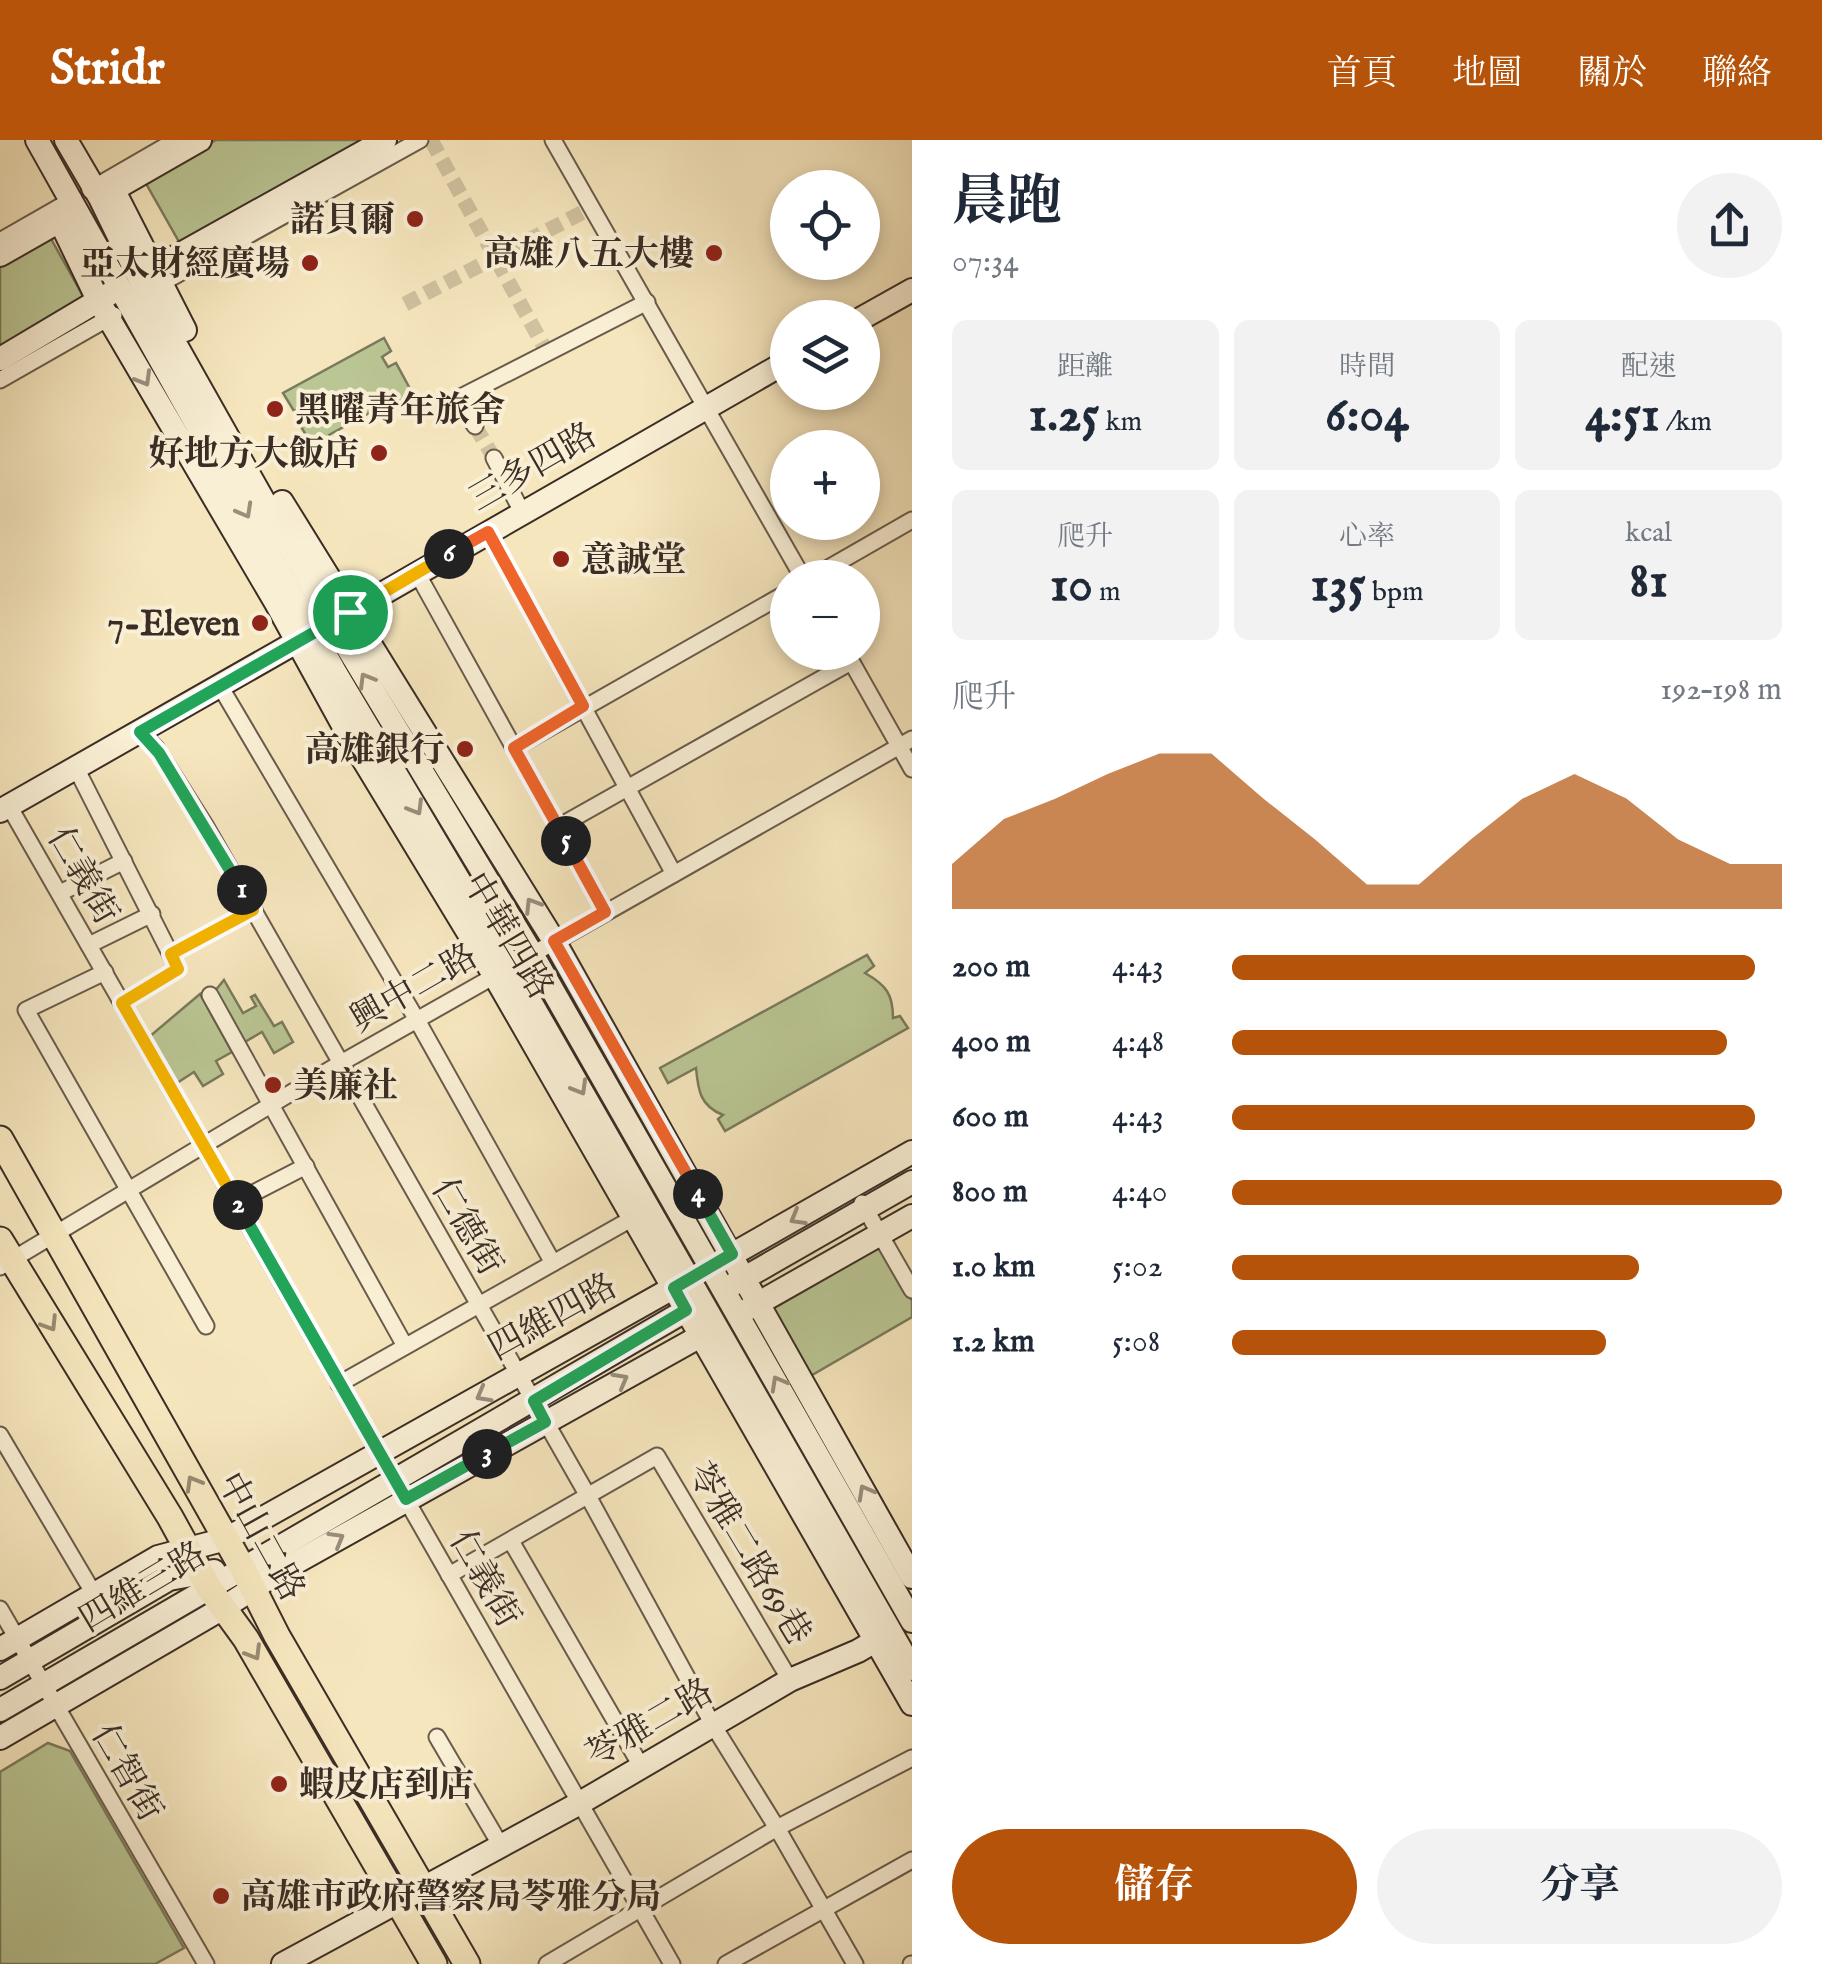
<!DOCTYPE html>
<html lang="zh-TW">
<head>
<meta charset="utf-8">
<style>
	body { margin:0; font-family:"IM FELL English","Noto Serif TC",serif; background:#f2f2f3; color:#1f2937; height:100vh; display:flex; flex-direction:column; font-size:38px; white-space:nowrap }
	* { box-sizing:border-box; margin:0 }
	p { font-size:32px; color:#747a83 }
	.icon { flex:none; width:55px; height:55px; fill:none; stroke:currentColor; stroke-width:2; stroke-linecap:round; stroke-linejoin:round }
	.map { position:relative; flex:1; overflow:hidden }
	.panel { display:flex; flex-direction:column; background:#fff; width:910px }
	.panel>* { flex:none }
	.controls { position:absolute; left:770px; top:30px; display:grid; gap:20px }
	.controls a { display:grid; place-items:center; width:110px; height:110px; border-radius:50%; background:#fff; box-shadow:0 5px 15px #0003; font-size:50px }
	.pin { position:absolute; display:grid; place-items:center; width:85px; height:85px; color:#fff; margin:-42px; border:5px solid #fff; border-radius:50%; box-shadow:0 2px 10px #0007 }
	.km { position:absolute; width:50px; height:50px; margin:-25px; border-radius:50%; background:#222; color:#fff; font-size:28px; line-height:50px; text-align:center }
	.round { display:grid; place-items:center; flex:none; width:105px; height:105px; border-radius:52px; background:#f2f2f3 }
	.head { display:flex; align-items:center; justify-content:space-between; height:170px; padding:0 40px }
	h1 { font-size:55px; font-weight:700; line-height:75px }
	.stats { display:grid; grid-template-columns:repeat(3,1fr); gap:15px; height:170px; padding:10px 40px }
	.stats div { display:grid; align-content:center; border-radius:15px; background:#f2f2f3; text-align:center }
	.stats b { font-size:50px; font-weight:700 }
	.stats small { font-size:28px; font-weight:400 }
	.stats p { font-size:28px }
	.chart { height:280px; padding:20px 40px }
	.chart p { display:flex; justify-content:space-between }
	.chart svg { width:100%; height:180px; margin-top:10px; fill:#b45309; opacity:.7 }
	.button { display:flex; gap:20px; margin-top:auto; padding:20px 40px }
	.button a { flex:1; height:115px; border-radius:60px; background:#b45309; color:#fff; font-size:40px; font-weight:700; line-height:115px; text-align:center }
	.button a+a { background:#f2f2f3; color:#1f2937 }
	ul { padding:0 40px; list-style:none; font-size:32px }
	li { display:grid; grid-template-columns:160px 120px 1fr; align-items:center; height:75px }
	li i { height:25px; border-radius:12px; background:#b45309 }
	header { display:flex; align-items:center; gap:60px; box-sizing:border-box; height:140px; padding:0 50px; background:#b45309; color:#fff }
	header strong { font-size:48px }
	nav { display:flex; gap:55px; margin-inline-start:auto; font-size:35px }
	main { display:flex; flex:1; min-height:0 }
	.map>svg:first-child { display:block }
</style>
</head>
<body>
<header>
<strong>Stridr</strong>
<nav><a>首頁</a><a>地圖</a><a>關於</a><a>聯絡</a></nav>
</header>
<main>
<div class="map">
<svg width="912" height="1824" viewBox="0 0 912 1824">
	<rect width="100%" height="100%" fill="#f6e6be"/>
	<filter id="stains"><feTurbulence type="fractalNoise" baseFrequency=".002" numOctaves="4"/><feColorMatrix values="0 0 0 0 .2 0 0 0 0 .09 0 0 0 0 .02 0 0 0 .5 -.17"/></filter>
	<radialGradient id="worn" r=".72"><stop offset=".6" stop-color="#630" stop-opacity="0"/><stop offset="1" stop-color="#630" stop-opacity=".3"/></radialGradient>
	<g fill="#bac694" stroke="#7a7a5c" stroke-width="2.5">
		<polygon points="216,0 371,0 182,107 144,40"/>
		<polygon points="50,97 88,165 0,215 0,126"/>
		<polygon points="384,198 391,211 382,217 388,227 396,223 415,258 405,263 395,259 329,295 329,305 316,312 300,285 312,278 305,265 294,271 283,253"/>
		<path d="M867,815L874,826L865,833C886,845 893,854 893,878L900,876L908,888L725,991L718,979L723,975C700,966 698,950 696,928L668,943L660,928Z"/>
		<polygon points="224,840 243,873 256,866 251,857 255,855 274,886 282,882 293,902 274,913 262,892 243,903 215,851"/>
		<polygon points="200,854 232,912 216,921 223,934 203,946 194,932 177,943 149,897"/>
		<polygon points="880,1102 912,1161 912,1177 807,1238 772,1167"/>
		<polygon points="48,1603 70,1611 184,1808 155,1824 0,1824 0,1632"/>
	</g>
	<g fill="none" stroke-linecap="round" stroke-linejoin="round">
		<g stroke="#d0c19f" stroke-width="15" stroke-dasharray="15 8" stroke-linecap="butt">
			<polyline points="431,0 543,205"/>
			<polyline points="405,164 593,67"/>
			<polyline points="475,286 494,318"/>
		</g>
		<g stroke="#695b4b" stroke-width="19">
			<g id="street">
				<polyline points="553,0 803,438"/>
				<polyline points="93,48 176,0"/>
				<polyline points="0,101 68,62"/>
				<polyline points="153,148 420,0"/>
				<polyline points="0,240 114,175"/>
				<polyline points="475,286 457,259 647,162"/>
				<polyline points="494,318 522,372"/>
				<polyline points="488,392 674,734"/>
				<polyline points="417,433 605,772"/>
				<polyline points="811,438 912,380"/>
				<polyline points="846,512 912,629"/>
				<polyline points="220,546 417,880 553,1123"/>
				<polyline points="140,592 156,608 205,685 588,1356 713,1585 777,1688 855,1824"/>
				<polyline points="514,608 788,452"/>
				<polyline points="76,628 178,829 122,863"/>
				<polyline points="9,666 672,1824"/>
				<polyline points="558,687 851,522"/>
				<polyline points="60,753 124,721"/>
				<polyline points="89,805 152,774"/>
				<polyline points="171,814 253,770"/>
				<polyline points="105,832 26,870 206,1186"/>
				<polyline points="210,855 405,1206"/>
				<polyline points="236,1062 306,1026"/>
				<polyline points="862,1063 912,1150"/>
				<polyline points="0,1127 341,923 912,599"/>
				<polyline points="339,1244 633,1078"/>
				<polyline points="0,1295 94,1454"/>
				<polyline points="511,1401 641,1626"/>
				<polyline points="449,1435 657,1316 790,1540"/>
				<polyline points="0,1469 206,1824"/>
				<polyline points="437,1597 501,1706"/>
				<polyline points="547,1824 777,1688 912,1618"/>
				<polyline points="726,1824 912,1720"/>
				<polyline points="911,1824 912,1824"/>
			</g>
		</g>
		<g stroke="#3a2d25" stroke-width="26">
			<g id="secondary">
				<polyline points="37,0 334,530 510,826 912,1529"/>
				<polyline points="66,0 100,58 146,152 332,482 532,814 912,1481"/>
				<polyline points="93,48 113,49 185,190"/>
				<polyline points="104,55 200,0"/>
				<polyline points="71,61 60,81 98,160 276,463 349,596 494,835 912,1564"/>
				<polyline points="0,115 72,74"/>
				<polyline points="143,135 385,0"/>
				<polyline points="862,178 912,150"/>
				<polyline points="0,219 111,153"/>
				<polyline points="282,362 554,801 912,1437"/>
				<polyline points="340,478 788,221"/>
				<polyline points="0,671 307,496"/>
				<polyline points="719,1122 912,1012"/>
				<polyline points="734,1144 912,1042"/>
				<polyline points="750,1168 912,1076"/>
				<polyline points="0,1509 158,1417 226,1399 249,1386 687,1140"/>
				<polyline points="0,1538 169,1439 214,1431"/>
				<polyline points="0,1570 697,1164"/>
				<polyline points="0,1598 223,1468 277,1433 713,1189"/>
				<polyline points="283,1824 580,1663 790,1540 858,1511 887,1494"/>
			</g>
		</g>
		<g stroke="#3a2d25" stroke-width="29">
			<g id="primary">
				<polyline points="0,999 242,1427 277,1496 467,1824"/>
				<polyline points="0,1100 170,1377 209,1448 246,1499 434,1824"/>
			</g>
		</g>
		<use href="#street" stroke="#f9efd5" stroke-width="15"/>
		<use href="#secondary" stroke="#f9efd5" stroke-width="22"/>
		<use href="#primary" stroke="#f6e6be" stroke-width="25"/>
	</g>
	<defs><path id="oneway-chevron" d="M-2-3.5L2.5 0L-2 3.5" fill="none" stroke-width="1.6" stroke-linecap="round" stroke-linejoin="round" transform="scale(2.5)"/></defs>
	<g stroke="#9a8e7d">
		<use href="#oneway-chevron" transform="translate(144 239) rotate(60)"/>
		<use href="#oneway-chevron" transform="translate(245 371) rotate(61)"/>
		<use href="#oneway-chevron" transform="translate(366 540) rotate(-121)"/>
		<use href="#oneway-chevron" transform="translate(416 668) rotate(59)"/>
		<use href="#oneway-chevron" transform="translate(532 765) rotate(-122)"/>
		<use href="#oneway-chevron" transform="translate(580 948) rotate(60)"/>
		<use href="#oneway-chevron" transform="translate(797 1078) rotate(150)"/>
		<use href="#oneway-chevron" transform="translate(621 1240) rotate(-29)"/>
		<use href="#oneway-chevron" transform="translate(778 1243) rotate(-119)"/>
		<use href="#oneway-chevron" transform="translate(483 1255) rotate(151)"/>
		<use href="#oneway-chevron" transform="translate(865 1352) rotate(-119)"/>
		<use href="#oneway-chevron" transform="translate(337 1399) rotate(-30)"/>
	</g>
	<g stroke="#988a72">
		<use href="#oneway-chevron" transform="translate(50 1184) rotate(58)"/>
		<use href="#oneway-chevron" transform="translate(193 1343) rotate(-120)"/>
		<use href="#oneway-chevron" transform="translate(254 1513) rotate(59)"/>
	</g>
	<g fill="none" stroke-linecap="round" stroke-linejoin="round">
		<g stroke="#fff" stroke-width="20">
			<polyline id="split-1" points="242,750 159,613 140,592 350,472"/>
		</g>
		<g stroke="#fff" stroke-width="20">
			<polyline id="split-2" points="238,1065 122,863 178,829 171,814 253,770 242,750"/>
		</g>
		<g stroke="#fff" stroke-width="20">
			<polyline id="split-3" points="238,1065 406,1359 487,1314"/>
		</g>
		<g stroke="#fff" stroke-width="20">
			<polyline id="split-4" points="487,1314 545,1282 534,1261 686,1170 674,1148 732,1114 698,1054"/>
		</g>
		<g stroke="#fff" stroke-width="20">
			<polyline id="split-5" points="566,701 605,772 554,801 698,1054"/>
		</g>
		<g stroke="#fff" stroke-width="20">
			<polyline id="split-6" points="449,414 488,392 583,566 514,608 566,701"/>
		</g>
		<g stroke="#fff" stroke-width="20">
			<polyline id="split-7" points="350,472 449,414"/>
		</g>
		<use href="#split-1" stroke="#22a559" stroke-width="12"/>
		<use href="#split-2" stroke="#f5b400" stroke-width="12"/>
		<use href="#split-3" stroke="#22a559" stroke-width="12"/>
		<use href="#split-4" stroke="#22a559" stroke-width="12"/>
		<use href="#split-5" stroke="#f0652b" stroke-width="12"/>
		<use href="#split-6" stroke="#f0652b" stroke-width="12"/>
		<use href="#split-7" stroke="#f5b400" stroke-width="12"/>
	</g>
	<g fill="#8f2418" stroke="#f9efd5" stroke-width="4">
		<circle cx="415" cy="79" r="10"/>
		<circle cx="714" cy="113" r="10"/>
		<circle cx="310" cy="123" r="10"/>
		<circle cx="275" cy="269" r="10"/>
		<circle cx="379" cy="313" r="10"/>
		<circle cx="561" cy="419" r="10"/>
		<circle cx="260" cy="483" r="10"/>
		<circle cx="465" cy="609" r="10"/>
		<circle cx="273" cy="945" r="10"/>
		<circle cx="279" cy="1644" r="10"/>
		<circle cx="221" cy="1756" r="10"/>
	</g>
	<g text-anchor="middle" stroke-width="8" stroke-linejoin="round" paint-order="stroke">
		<g font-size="35" font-weight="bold" fill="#3a2d25" stroke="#f9efd5" text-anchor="end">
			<text x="395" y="91">諾貝爾</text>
			<text x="694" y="125">高雄八五大樓</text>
			<text x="290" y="135">亞太財經廣場</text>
			<text x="295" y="281" text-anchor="start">黑曜青年旅舍</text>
			<text x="359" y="325">好地方大飯店</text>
			<text x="581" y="431" text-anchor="start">意誠堂</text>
			<text x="240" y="495">7-Eleven</text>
			<text x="445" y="621">高雄銀行</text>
			<text x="293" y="957" text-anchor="start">美廉社</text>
			<text x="299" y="1656" text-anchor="start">蝦皮店到店</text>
			<text x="241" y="1768" text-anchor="start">高雄市政府警察局苓雅分局</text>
		</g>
		<g font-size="35" fill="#3a2d25" stroke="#f9efd5">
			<text transform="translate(532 326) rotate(-30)" y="12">三多四路</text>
			<text transform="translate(84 735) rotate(60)" y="12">仁義街</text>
			<text transform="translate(509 795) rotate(59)" y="12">中華四路</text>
			<text transform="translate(413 847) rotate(-30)" y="12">興中二路</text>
			<text transform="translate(468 1086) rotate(60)" y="12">仁德街</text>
			<text transform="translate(552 1176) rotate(-29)" y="12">四維四路</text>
			<text transform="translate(262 1396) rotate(61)" y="12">中山二路</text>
			<text transform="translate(750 1413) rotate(59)" y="12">苓雅二路69巷</text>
			<text transform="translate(486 1438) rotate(60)" y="12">仁義街</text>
			<text transform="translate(142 1446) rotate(-31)" y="12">四維三路</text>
			<text transform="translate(649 1582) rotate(-30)" y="12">苓雅二路</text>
			<text transform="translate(128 1632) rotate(60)" y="12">仁智街</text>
		</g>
	</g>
	<rect width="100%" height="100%" filter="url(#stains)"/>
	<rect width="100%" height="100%" fill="url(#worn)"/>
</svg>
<div class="controls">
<a><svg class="icon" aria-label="locate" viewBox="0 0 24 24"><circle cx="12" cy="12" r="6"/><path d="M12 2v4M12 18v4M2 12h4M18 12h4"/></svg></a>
<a><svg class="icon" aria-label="layers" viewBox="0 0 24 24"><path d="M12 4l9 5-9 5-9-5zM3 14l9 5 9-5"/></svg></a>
<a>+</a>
<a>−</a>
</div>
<div class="pin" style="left:350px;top:472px;background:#1e9e55"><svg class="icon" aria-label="arrive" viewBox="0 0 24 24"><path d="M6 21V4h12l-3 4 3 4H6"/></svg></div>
<b class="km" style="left:242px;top:750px">1</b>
<b class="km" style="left:238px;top:1065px">2</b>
<b class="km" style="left:487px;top:1314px">3</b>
<b class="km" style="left:698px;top:1054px">4</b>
<b class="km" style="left:566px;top:701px">5</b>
<b class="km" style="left:449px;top:414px">6</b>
</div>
<section class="panel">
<div class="head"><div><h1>晨跑</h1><p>07:34</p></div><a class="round"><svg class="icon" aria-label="share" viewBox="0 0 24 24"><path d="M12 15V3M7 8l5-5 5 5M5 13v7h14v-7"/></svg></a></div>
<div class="stats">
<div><p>距離</p><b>1.25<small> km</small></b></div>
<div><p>時間</p><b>6:04</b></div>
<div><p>配速</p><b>4:51<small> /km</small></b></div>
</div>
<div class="stats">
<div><p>爬升</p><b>10<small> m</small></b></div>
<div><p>心率</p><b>135<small> bpm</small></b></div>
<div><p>kcal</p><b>81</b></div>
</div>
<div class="chart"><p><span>爬升</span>192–198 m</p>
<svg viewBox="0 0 160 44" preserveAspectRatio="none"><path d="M0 44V33L10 22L20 17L30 11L40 6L50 6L60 17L70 27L80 38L90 38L100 27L110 17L120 11L130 17L140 27L150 33L160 33V44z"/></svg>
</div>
<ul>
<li><b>200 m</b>4:43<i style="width:95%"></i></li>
<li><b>400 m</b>4:48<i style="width:90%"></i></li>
<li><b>600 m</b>4:43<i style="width:95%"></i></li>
<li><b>800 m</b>4:40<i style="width:100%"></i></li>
<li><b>1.0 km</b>5:02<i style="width:74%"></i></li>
<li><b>1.2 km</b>5:08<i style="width:68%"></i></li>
</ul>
<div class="button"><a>儲存</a><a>分享</a></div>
</section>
</main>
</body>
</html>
